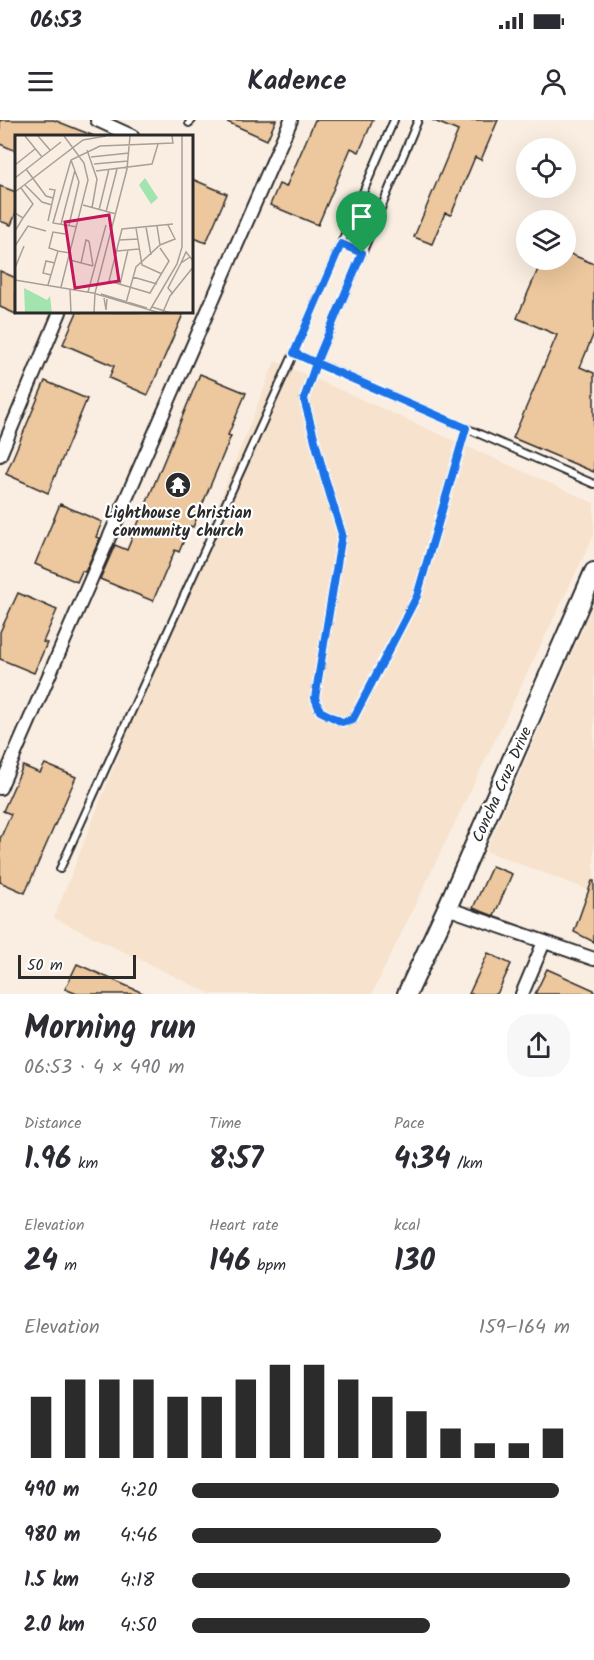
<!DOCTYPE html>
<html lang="en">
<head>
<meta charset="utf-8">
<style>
	body { margin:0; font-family:Kalam,sans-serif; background:#f7f7f7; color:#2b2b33; height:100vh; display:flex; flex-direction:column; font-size:22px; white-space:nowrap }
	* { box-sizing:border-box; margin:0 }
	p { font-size:20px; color:#7c7c81 }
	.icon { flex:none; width:33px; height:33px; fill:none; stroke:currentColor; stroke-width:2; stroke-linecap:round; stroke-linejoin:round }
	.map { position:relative; height:874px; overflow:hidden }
	.side { display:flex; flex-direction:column; background:#fff; flex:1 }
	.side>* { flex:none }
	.controls { position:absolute; left:516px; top:18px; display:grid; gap:12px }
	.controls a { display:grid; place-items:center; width:60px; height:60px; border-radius:50%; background:#fff; box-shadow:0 6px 24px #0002; font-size:30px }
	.scale { position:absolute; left:18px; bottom:15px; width:118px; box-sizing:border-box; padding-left:6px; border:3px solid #2b2b2b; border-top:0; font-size:16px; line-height:21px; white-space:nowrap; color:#2b2b2b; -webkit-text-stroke:4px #fff; paint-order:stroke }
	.pin { position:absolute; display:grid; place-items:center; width:51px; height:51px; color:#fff; margin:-62px -26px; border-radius:50% 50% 50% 0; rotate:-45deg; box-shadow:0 0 6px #0007 }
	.pin .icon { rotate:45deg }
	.round { display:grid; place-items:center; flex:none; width:63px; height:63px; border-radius:24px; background:#f7f7f7 }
	.headline { display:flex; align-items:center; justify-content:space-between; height:102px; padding:0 24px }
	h1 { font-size:33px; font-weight:800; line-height:45px }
	.stats { display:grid; grid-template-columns:repeat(3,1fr); gap:9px; height:102px; padding:6px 24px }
	.stats div { display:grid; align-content:center }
	.stats b { font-size:30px; font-weight:800 }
	.stats small { font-size:16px; font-weight:400 }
	.stats p { font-size:16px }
	.chart { height:168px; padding:12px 24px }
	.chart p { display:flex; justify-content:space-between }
	.chart svg { width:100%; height:108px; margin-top:6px; stroke:#2b2b2b; stroke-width:6 }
	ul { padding:0 24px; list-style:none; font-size:20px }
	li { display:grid; grid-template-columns:96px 72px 1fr; align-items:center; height:45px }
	li i { height:15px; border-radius:8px; background:#2b2b2b }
	.status { display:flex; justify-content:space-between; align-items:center; height:42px; padding:0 30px; background:#fff; direction:ltr }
	.status svg { height:16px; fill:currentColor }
	header { display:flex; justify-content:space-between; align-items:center; height:78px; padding:0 24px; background:#fff; font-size:27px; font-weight:800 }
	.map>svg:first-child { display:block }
</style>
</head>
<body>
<div class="status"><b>06:53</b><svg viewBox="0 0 49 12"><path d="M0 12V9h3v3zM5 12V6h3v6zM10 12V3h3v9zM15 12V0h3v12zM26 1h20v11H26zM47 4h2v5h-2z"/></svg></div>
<header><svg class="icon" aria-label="menu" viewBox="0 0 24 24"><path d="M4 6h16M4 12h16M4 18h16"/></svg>Kadence<svg class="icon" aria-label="person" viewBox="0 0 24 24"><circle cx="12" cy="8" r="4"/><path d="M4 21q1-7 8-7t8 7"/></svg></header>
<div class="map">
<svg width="594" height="874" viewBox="0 0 594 874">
	<rect width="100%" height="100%" fill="#faeee2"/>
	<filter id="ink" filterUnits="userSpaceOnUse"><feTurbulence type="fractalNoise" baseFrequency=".0167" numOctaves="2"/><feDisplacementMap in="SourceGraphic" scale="12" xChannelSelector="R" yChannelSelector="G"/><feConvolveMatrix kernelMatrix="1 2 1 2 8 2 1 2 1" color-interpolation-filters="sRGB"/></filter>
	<g filter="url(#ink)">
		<g fill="#f6e2cd">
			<polygon points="275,241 594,383 594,415 372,874 211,874 54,798"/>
			<polygon points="594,483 594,772 486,731"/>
		</g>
		<g fill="#edc79d" stroke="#2b2b2b" stroke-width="1.5">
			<polygon points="0,0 54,0 94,16 16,16 16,31 0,24"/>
			<polygon points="223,0 276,0 267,20"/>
			<polygon points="315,0 373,0 359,32 351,28 318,105 270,85 279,64 286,67"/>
			<polygon points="432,0 498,0 481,40 475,37 451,95 445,93 432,124 414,117 458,11"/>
			<polygon points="192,59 227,74 206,123 192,117"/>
			<polygon points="0,66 16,72 16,93 11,105 0,101"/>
			<polygon points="566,132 594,144 594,213 580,247 594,253 594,352 513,318 557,215 517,198 542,140 566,140"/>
			<polygon points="0,151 16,158 16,194 0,187"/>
			<polygon points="77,192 184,192 148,275 109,258 114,246 63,224"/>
			<polygon points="200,254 246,273 228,315 231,316 193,407 190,406 179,432 175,430 153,481 100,459 115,425 127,430"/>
			<polygon points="45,261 87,279 48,373 6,354"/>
			<polygon points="60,384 102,402 96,417 100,418 85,452 82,451 77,462 35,444"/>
			<polygon points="18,473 57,490 43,522 47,523 34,553 0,539 0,512"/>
			<polygon points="45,644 76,657 25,773 0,762 0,719 11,694 3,691 23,646 40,653"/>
			<polygon points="492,746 512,754 494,796 473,788"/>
			<polygon points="592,761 594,761 594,822 574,812"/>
			<polygon points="488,833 511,844 497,874 469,874"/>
			<polygon points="77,844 145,874 77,874 65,869"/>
			<polygon points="547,849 594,870 594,874 535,874"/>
		</g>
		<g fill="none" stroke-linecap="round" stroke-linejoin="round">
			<g stroke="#2b2b2b" stroke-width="10">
				<g id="lane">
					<polyline points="418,0 316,243 304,279 324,355 342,414 315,578 320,591 342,602 353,599 417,476 466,308"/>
					<polyline points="189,3 192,0"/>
					<polyline points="341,124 362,133"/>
					<polyline points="294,233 594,364"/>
					<polyline points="60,749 294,233 394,0"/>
				</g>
			</g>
			<g stroke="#2b2b2b" stroke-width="16">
				<g id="street">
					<polyline points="97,0 132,16"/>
					<polyline points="0,335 60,192"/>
					<polyline points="0,668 291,0"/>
					<polyline points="447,788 594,839"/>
					<polyline points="522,874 544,822"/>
				</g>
			</g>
			<g stroke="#2b2b2b" stroke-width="22">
				<polyline id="secondary" points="407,874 447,788 594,452"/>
			</g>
			<use href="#lane" stroke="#fff" stroke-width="6"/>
			<use href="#street" stroke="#fff" stroke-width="12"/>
			<use href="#secondary" stroke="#fff" stroke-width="18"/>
		</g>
	</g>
	<g fill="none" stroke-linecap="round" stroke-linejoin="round" filter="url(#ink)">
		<g stroke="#fff" stroke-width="12">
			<polyline id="route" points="362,133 341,124 294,233 316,243 304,279 324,355 342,414 315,578 320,591 342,602 353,599 417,476 466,308 316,243 362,133"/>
		</g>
		<use href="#route" stroke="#1a73e8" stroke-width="8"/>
	</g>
	<defs>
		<g id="temple-disc" transform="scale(1.35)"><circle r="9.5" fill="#2b2b2b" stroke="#fff"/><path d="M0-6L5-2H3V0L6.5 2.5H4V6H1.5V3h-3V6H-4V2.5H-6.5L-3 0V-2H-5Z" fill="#fff"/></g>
	</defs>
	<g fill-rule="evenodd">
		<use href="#temple-disc" x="178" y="365"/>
	</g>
	<g text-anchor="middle" stroke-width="4.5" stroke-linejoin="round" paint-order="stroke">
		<g font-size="16" font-weight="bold" fill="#2b2b2b" stroke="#fff">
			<text x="178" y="398">Lighthouse Christian<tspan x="178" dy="18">community church</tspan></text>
		</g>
		<g font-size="16" fill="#2b2b2b" stroke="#fff">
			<text transform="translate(501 664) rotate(-66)" y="6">Concha Cruz Drive</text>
		</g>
	</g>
	<g transform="translate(15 15)">
		<rect width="178" height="178" fill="#faeee2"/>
		<path d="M130,43L143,63L136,69L124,50ZM9,153L32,165L35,161L37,178H10Z" fill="#a1e4ae"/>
		<path fill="none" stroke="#a7a099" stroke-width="1.5" d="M10,1L27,22M23,1L35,15M72,15L82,44L77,73M76,22L114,18M79,29L113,26M0,30L20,14M11,34L31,61L38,63M81,36L137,29L143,9M0,43L46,7M10,50L27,67L37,70M6,53L18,69L8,83M0,57L68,5L91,1M68,70L101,79M84,75L94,34M91,77L102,34M0,78L8,83L0,96M33,86L40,55L34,54M46,89L60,35M54,90L64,47L56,25M142,91L145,110M62,92L38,88L56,25L85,11L158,8L157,1M131,92L136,120M121,93L127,130L147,139M104,105L123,104M74,106L78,131M0,111L13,91L31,96M145,113L154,126L135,158L94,146L107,94L158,89M43,116L34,113L38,97L50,99M102,116L124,114M55,125L78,131M66,128L71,105L74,106M166,128L171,117L179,127M0,133L9,111M36,140L28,138L31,126L40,128M118,142L142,149M0,145L78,158L145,178M105,149L113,115M33,150L43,116L55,118M46,152L73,45L69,28L49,1M55,155L56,178M73,157L91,90M80,158L112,34L115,1M86,159L132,173M158,159L153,153L166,128L175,122M89,163L91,175L92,164M111,168L121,132L145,110L160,104L153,90M137,172L156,178M135,175L162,129L167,112V1M148,177L155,161L179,131M79,178L80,158"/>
		<path fill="#c2185b" fill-opacity="0.15" stroke="#c2185b" stroke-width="3" d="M94,80L104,146L60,153L50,87Z"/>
		<rect width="178" height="178" fill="none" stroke="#2b2b2b" stroke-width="3"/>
	</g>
</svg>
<div class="controls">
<a><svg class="icon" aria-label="locate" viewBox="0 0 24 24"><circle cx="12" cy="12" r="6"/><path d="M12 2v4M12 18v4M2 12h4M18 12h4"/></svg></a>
<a><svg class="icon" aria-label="layers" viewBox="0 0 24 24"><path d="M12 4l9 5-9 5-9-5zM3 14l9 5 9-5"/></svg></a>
</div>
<div class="scale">50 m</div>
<div class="pin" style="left:362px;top:133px;background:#1e9e55"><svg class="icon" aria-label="arrive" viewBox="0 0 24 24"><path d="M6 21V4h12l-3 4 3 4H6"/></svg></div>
</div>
<section class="side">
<div class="headline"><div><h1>Morning run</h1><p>06:53 · 4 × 490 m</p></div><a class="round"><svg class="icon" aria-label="share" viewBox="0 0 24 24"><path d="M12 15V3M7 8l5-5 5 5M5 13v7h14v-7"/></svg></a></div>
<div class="stats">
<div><p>Distance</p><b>1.96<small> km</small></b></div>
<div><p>Time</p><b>8:57</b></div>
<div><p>Pace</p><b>4:34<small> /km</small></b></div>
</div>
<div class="stats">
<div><p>Elevation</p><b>24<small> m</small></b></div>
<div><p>Heart rate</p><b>146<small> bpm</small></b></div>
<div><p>kcal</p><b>130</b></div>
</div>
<div class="chart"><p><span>Elevation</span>159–164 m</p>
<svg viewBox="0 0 160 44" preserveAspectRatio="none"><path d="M5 44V19M15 44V12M25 44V12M35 44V12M45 44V19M55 44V19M65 44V12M75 44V6M85 44V6M95 44V12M105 44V19M115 44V25M125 44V32M135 44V38M145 44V38M155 44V32"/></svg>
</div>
<ul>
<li><b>490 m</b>4:20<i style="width:97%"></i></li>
<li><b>980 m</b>4:46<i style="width:66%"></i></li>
<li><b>1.5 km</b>4:18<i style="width:100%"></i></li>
<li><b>2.0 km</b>4:50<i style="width:63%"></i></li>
</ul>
</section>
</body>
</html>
